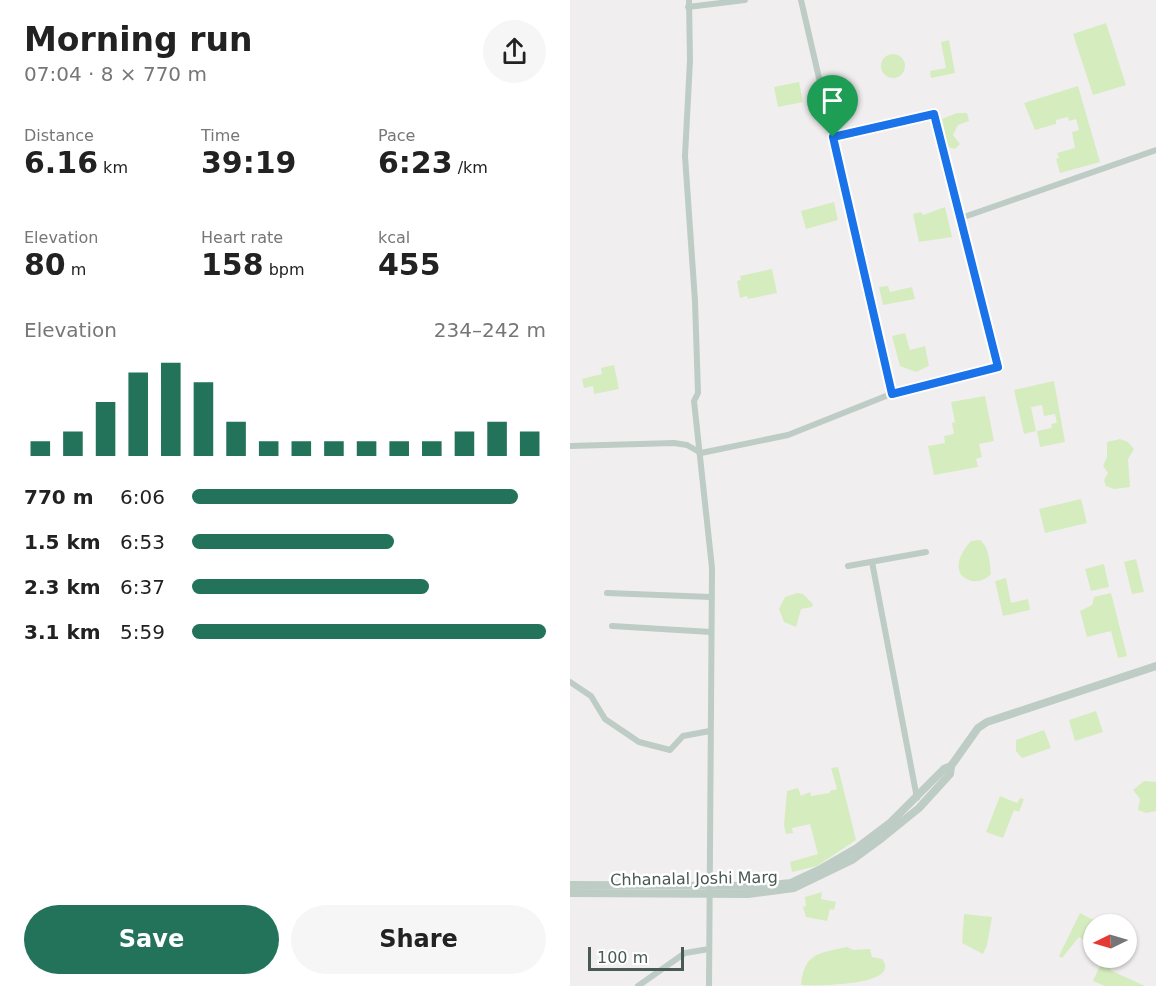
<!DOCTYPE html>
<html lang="en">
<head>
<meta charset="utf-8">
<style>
	body { margin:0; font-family:"DejaVu Sans",sans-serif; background:#f6f6f6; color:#222; height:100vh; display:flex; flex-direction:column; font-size:22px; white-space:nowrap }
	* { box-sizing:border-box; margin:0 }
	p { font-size:20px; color:#767676 }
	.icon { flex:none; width:33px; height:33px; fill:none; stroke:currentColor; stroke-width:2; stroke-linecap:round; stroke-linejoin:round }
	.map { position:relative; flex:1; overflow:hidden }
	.side { display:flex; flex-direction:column; background:#fff; width:570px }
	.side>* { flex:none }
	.needle { width:39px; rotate:265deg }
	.tools { position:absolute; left:513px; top:914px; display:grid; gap:12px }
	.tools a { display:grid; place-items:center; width:54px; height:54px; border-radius:50%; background:#fff; box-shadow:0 2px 4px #0004; font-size:30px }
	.scale { position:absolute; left:18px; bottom:15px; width:96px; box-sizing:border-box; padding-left:6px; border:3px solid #485a53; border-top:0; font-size:16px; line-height:21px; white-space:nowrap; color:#485a53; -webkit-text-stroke:4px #fff; paint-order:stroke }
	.pin { position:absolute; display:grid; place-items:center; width:51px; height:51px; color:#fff; margin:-62px -26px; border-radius:50% 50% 50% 0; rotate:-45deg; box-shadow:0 0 6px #0007 }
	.pin .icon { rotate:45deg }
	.round { display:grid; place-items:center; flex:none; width:63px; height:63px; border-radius:32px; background:#f6f6f6 }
	.overview { display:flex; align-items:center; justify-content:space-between; height:102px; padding:0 24px }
	h1 { font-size:33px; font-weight:600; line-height:45px }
	.metrics { display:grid; grid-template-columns:repeat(3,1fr); gap:9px; height:102px; padding:6px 24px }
	.metrics div { display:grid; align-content:center }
	.metrics b { font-size:30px; font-weight:600 }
	.metrics small { font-size:16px; font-weight:400 }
	.metrics p { font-size:16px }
	.chart { height:168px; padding:12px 24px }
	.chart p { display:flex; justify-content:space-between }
	.chart svg { width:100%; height:108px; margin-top:6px; stroke:#23725a; stroke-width:6 }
	.button { display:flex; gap:12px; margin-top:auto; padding:12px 24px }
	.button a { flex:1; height:69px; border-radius:36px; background:#23725a; color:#fff; font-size:24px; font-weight:600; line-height:69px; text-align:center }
	.button a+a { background:#f6f6f6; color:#222 }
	ul { padding:0 24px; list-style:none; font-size:20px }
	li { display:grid; grid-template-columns:96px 72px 1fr; align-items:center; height:45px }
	li i { height:15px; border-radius:8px; background:#23725a }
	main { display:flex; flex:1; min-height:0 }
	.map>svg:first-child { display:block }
</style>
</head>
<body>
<main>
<section class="side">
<div class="overview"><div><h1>Morning run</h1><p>07:04 · 8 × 770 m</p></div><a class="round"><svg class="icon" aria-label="share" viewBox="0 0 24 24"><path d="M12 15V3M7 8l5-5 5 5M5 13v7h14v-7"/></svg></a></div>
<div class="metrics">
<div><p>Distance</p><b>6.16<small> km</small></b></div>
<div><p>Time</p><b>39:19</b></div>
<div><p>Pace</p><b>6:23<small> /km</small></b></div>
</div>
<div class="metrics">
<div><p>Elevation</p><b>80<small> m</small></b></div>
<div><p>Heart rate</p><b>158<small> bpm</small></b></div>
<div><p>kcal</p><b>455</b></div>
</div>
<div class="chart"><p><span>Elevation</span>234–242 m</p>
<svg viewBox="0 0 160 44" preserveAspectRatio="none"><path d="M5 44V38M15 44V34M25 44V22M35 44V10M45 44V6M55 44V14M65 44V30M75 44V38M85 44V38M95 44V38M105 44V38M115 44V38M125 44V38M135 44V34M145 44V30M155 44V34"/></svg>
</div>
<ul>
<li><b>770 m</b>6:06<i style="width:92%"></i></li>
<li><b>1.5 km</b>6:53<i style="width:57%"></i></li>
<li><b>2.3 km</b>6:37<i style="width:67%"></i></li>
<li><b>3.1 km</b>5:59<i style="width:100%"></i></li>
</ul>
<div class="button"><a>Save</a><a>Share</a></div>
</section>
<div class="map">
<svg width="586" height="986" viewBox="0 0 586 986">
	<rect width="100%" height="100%" fill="#f1eef0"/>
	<g fill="#d5ecbf">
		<polygon points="536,23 556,85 523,95 503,34"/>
		<polygon points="379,40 385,73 361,78 360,71 376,68 371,42"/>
		<circle cx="323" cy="66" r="12"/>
		<polygon points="229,82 233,102 208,107 204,87"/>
		<polygon points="508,86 530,162 490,173 486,159 489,158 487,153 505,148 502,132 509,130 506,119 499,121 498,117 486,120 486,124 465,130 454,103"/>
		<polygon points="387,113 397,113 399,121 388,125 383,135 390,144 385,149 378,147 372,119"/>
		<polygon points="264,202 268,220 236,229 231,211"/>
		<polygon points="375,207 382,237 349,242 343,214 351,212 353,215"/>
		<polygon points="202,269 207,293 178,299 177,296 170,298 167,281 171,280 170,276"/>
		<polygon points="318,286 320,292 342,287 345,299 313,305 309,287"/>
		<polygon points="335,333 340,350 355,346 359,366 346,372 330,366 322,336"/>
		<polygon points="44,365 49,389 24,394 23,386 14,388 12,379 32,374 31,368"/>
		<polygon points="484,381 495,442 470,447 467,431 482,428 481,424 487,423 485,414 474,416 472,405 461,407 466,431 454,434 444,390"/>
		<polygon points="415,396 424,441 409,444 412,457 406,459 408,467 364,475 358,446 375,443 374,436 384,434 382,423 385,422 381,402"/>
		<polygon points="550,439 558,442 564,449 558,459 560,487 544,489 536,486 534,480 538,473 533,466 537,457 537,442"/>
		<polygon points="511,499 517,523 475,533 469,509"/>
		<path d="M410,540C419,546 420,563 421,574C412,583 401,584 391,575C385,562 392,552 401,541Z"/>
		<polygon points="566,559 574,592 562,594 554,562"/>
		<polygon points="534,564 539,587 521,591 515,569"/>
		<polygon points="436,578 441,603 458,599 460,610 433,616 425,581"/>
		<polygon points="227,593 233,594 243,604 242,607 231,609 226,627 214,622 209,609 215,597"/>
		<polygon points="541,593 557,656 548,658 541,631 517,637 510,611 522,605 524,597"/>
		<polygon points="526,711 533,732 505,741 499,720"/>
		<polygon points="474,730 481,748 452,758 446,751 446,740"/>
		<polygon points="268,767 286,840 247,866 222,872 220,862 248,854 240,824 222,828 223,833 216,834 214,825 217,791 228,788 231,796 240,792 241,796 260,793 260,791 267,789 261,768"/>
		<polygon points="574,781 586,782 586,811 576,813 568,810 570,799 563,790"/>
		<polygon points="430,796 447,803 450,798 454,799 449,812 444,810 433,838 416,832"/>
		<polygon points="252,892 251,899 266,902 264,910 260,909 257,921 236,917 233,907 236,906 235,897"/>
		<polygon points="510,913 531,924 524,924 520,944 509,937 492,958 489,956"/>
		<polygon points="394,914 422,917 417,945 413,954 392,943"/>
		<path d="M277,947L283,950L300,949L302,957L312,959C333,986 246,986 231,985C234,953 249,953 277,947Z"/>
		<polygon points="534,957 546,957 540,970 575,986 535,986 523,981"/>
	</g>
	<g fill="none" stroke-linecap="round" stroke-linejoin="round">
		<g stroke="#beccc6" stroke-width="6">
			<polyline points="119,0 120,60 115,156 125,301 128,393 124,401 142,568 139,986"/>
			<polyline points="231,0 322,394"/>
			<polyline points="118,7 175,0"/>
			<polyline points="263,137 364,114 391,218"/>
			<polyline points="0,446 104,443 117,445 131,453 218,435 326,392 428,367 391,218 586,150"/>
			<polyline points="302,562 347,798"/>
			<polyline points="278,566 356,552"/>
			<polyline points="37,593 141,597"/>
			<polyline points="42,626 141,632"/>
			<polyline points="0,682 21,696 35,719 69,742 100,750 113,736 140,731"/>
			<polyline points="68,986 115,953 139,949"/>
		</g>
		<g stroke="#beccc6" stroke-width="8">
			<polyline points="0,885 191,886 221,883 249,870 287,848 320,823 374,769 381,766 408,728 417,722 586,666"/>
			<polyline points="0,893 178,894 224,888 282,860 312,838 349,808 380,774 381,766"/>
		</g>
	</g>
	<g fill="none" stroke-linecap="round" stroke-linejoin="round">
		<g stroke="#fff" stroke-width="12">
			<polygon id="route" points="364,114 428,367 322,394 263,137"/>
		</g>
		<use href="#route" stroke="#1a73e8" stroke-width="8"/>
	</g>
	<g text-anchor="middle" stroke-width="5" stroke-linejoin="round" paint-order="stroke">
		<g font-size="16" fill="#485a53" stroke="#fff">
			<text transform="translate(124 878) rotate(-1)" y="6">Chhanalal Joshi Marg</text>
		</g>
	</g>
</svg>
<div class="tools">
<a><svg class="needle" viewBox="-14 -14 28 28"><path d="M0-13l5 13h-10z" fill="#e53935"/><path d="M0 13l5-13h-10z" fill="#767676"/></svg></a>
</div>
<div class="scale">100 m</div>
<div class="pin" style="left:263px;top:137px;background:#1e9e55"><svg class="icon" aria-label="arrive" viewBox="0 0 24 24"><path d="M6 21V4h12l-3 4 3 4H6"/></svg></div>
</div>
</main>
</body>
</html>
